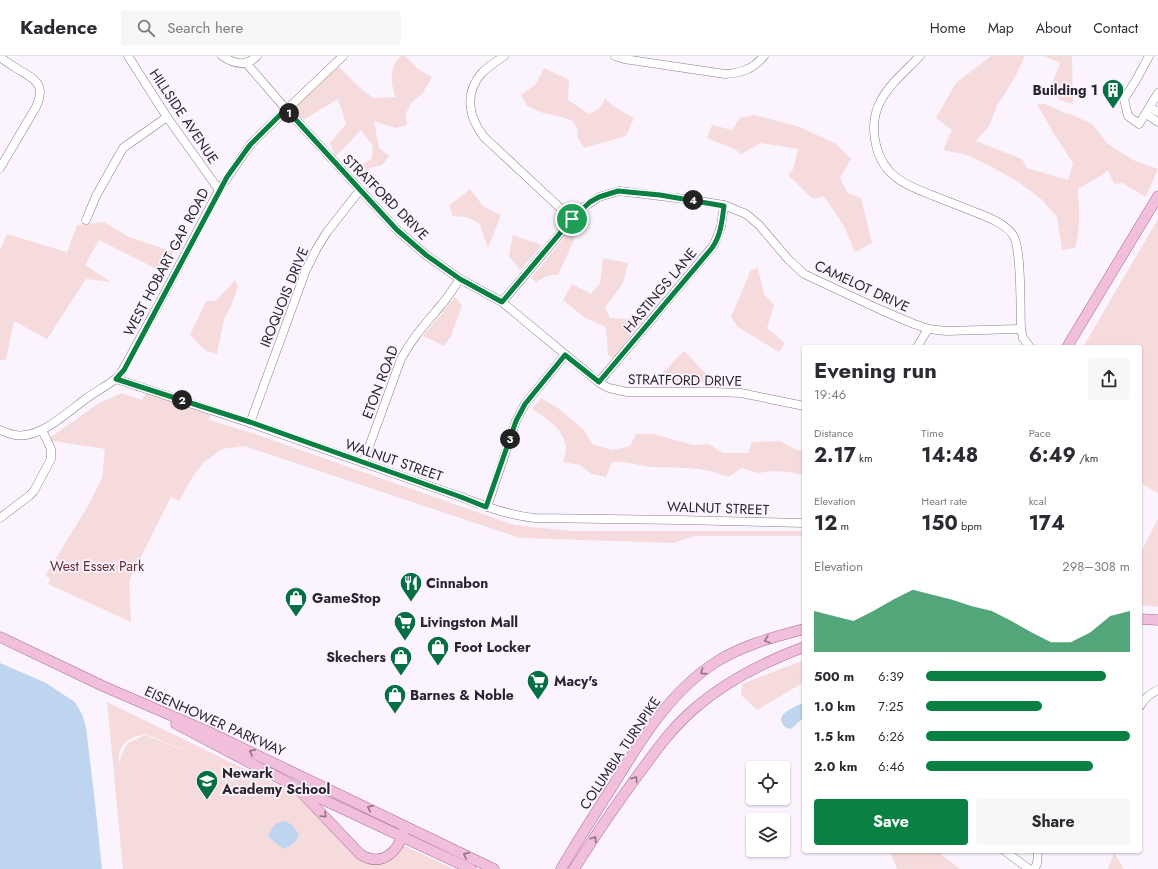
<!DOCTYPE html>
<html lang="en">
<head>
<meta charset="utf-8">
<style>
	body { margin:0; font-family:Jost,sans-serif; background:#f7f7f7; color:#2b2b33; height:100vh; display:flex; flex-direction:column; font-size:15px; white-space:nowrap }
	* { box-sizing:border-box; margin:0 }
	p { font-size:13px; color:#7c7c81 }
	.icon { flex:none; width:22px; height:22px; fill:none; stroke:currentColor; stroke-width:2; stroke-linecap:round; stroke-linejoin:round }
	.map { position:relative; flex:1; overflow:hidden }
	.sheet { position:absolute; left:802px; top:289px; width:340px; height:508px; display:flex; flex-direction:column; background:#fff; border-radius:4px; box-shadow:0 1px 3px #0004 }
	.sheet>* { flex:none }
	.tools { position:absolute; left:746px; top:705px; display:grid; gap:8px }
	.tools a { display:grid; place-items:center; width:44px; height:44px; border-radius:4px; background:#fff; box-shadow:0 1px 3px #0004; font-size:20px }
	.pin { position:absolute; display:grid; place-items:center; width:34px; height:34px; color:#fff; margin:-17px; border:2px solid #fff; border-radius:50%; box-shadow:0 1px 4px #0007 }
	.km { position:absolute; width:20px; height:20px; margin:-10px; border-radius:50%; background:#222; color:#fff; font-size:11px; line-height:20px; text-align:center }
	.round { display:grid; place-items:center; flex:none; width:42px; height:42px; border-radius:4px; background:#f7f7f7 }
	.summary { display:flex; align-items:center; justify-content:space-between; height:68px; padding:0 12px }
	h1 { font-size:22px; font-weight:700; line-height:30px }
	.stats { display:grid; grid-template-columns:repeat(3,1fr); gap:6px; height:68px; padding:4px 12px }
	.stats div { display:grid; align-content:center }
	.stats b { font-size:20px; font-weight:700 }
	.stats small { font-size:11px; font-weight:400 }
	.stats p { font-size:11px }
	.chart { height:112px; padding:8px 12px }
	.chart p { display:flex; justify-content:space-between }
	.chart svg { width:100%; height:72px; margin-top:4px; fill:#0b8043; opacity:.7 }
	.primary-button { display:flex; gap:8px; margin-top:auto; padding:8px 12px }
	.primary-button a { flex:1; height:46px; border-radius:4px; background:#0b8043; color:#fff; font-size:16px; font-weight:700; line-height:46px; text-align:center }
	.primary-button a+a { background:#f7f7f7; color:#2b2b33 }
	ul { padding:0 12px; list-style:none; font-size:13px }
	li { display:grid; grid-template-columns:64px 48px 1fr; align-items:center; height:30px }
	li i { height:10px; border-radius:5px; background:#0b8043 }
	header { display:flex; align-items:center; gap:24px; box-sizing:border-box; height:56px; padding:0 20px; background:#fff; border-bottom:1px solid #e1e1e2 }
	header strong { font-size:19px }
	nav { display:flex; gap:22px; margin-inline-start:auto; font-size:14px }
	.search { width:280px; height:36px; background:#f7f7f7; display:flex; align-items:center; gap:10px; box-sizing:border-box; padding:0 14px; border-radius:4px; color:#7c7c81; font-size:15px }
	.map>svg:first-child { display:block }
</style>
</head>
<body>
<header>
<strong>Kadence</strong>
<div class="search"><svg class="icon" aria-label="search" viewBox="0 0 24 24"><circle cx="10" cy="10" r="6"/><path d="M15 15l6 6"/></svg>Search here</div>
<nav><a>Home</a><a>Map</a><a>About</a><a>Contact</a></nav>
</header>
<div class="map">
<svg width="1158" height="813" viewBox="0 0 1158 813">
	<rect width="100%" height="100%" fill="#fbf4ff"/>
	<g fill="#f5dbdc" fill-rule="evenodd">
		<path d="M401,0H405L418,13L432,21L422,38L412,46L406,57L407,69L395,72L374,65L379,92L389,100L382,109L369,112L375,129L368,133L354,115L372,102L373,90L361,74L335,101L330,87L346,68L338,43L303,64L293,54L338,10L360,32L373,42L395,41C391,26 389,11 401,0Z"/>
		<path d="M991,0H1025L1015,21L997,50L989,70L976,85L1022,103L1027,112L1068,124L1073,107L1054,78L1037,48H1046L1065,57L1073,59L1092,68L1108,88L1133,104L1158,113L1146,141L1122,127L1114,128L1108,114L1100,120L1078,133C1079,154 1081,171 1075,192L1062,194L1057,161L1041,143L1020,127L992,111L967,99L943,94L952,74L936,62L956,27Z"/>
		<polygon points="1044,0 1072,0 1073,48 1060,44 1050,32 1060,7"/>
		<polygon points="544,12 569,24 568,44 589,58 599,53 605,43 615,51 634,62 626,80 584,92 577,80 578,73 571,64 553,59 543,57 527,50 521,39 536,28"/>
		<path d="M755,59L800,71L836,88L851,103L840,122L848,137L861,142L872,187L855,196L844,170L824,140L814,143C804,136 798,127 788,120L793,113L798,93L761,87L741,98L733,92L718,87L707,82L712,69L732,74L740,62Z"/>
		<polygon points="470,133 483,150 501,159 488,192 479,167 466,161 453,160 449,150"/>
		<polygon points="1158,163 1158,437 1140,427 1140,291 1083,291"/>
		<polygon points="104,166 129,181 174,196 163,216 99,184 85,209 111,226 86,223 47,283 14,265 6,304 0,304 0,194 7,178 67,196 77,169"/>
		<polygon points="569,176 575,182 558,219 549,219 536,226 531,222"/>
		<polygon points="513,179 542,189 520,214 509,200"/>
		<polygon points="603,202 628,207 623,227 605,251 610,262 625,263 649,257 613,302 608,299 606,271 585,262 563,244 572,228 591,238 600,227"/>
		<polygon points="758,212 764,238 774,249 767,272 785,287 779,296 738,271 731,261 751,214"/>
		<polygon points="235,224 238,231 231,250 224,263 217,298 206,295 190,279 206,245 216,245"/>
		<polygon points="455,241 462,250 451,280 444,290 423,280"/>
		<polygon points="684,295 714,326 655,325"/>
		<polygon points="122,337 142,344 146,337 211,359 209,364 255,378 514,469 570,475 804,475 804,480 694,480 674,487 520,482 244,390 222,393 204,406 193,420 179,445 171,441 129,525 131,566 48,528 50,522 45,520 88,450 102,422 105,393 47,384 99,347"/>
		<path d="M541,342L558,352L584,374L592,388L612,394L630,390L636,378H654L693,389L709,388L723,397H748L752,386L780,385L797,394L804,395V419L788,416L774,415L758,417L742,412L728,421L711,415L690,412L651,411L623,406H612L606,421L592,418L580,409L563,406C564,402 566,397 566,393C565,373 547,363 532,353Z"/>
		<polygon points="1158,463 1158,551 1140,549 1140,493 1142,494"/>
		<polygon points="804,604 804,626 757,654 741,639 742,628"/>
		<path d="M107,646L298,739L357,800L381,806L403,789L454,813H123ZM146,678L205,703L146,679C124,688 127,686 119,707C117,688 129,681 146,678Z"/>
		<polygon points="890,795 937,795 960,813 897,813"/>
		<polygon points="1114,797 1124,813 1108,813"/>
	</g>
	<g fill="#bed5ef">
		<polygon points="0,607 46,627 64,639 75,646 82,658 86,671 95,747 102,813 0,813"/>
		<path d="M804,646V663C797,665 796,670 790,673C787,672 784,671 782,667C777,656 797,651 804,646Z"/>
		<path d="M286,765L293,770L299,778C297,786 291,790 284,793L268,781C270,771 276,766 286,765Z"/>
	</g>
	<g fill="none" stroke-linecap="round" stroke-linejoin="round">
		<g stroke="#877c8c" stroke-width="9">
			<g id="minor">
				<polyline points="128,0 167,61 219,134"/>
				<path d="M222,0C234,8 246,11 257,0"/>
				<path d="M504,0C496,6 487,11 481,18C464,38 469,62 484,81L572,163"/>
				<path d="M615,0L624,3L725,18C742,17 753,13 764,0"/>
				<path d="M920,0C893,28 866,46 876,89C883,121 908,130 934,140C949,146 965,152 980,158C992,163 1005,168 1013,179C1022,192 1020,253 1021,272L1023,282L1030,291"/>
				<polyline points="1149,0 1135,26 1124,43 1128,60 1139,68 1158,37"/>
				<path d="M0,1C5,5 11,9 16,12C34,23 47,27 36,51L0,112"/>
				<polyline points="246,7 286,53 397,174 426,199 460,223 502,246 601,328 609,332 627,336 714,336 741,337 804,350"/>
				<polyline points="1150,51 1158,56"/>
				<polyline points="1146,58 1158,66"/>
				<polyline points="86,164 96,140 123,92 167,61"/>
				<polyline points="502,246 581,153 599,141 619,135 693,144 724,149 746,158 759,169 788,203 804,218 881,254 914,268 929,273 946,275 1021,273"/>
				<polyline points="917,291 928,273"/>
				<path d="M116,323L250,367L461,441C487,451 508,459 535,462L679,464L804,467"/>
				<polyline points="599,326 714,189 721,171 724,149"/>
				<polyline points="250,367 306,214 317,192 327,176 360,134"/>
				<path d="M0,374C5,376 9,378 15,379C41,383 67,356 87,342C97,334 110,329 120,319L160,246L219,134L250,89L261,78L343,0"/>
				<path d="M363,407L401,303C412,282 427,266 442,248C449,240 454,231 460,223"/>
				<polyline points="487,451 516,365 525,348 565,299"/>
				<polyline points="0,462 29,440 34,435 51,403 51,393 42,374"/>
				<path d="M1140,650C1145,642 1149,638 1158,634"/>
				<polyline points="1005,795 1029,813"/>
				<polyline points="1034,813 1037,808 1038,795"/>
			</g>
		</g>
		<g stroke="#a56e8e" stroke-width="11">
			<g id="major">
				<polyline points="1067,291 1158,140"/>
				<polyline points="1140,563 1158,564"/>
				<polyline points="0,581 105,631 207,675 494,813"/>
				<polyline points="176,668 296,731 471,813"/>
				<path d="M302,737L360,798C382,812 398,796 404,775"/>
				<path d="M561,813C578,784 596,756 614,728C642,682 670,636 716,606C743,589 774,581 804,573"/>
				<path d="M574,813C595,780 617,747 641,715C657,693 673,671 694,653C726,625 764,606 804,591"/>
			</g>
		</g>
		<use href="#minor" stroke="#fff" stroke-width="8"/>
		<use href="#major" stroke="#f1bfdb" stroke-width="10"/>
	</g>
	<defs><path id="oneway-chevron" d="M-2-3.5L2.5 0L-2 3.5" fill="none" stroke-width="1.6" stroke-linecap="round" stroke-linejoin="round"/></defs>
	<g stroke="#8e7284">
		<use href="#oneway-chevron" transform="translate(767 584) rotate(161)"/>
		<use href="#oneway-chevron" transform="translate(703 616) rotate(144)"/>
		<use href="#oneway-chevron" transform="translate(252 696) rotate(-154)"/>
		<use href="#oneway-chevron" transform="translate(635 723) rotate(-54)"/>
		<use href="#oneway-chevron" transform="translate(370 752) rotate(-154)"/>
		<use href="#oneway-chevron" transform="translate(324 759) rotate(46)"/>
		<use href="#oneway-chevron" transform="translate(594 783) rotate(-56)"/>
		<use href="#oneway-chevron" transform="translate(466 799) rotate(-154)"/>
	</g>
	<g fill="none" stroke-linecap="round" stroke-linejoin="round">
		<g stroke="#fff" stroke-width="8">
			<path id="route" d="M286,53L397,174L426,199L460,223L502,246L572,163L590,146L599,141L618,135L660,139L724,150C722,165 721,179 712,192L599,326L565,299L525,348L516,365L486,451L461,441L250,366L116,323L124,314L227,121L250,89Z"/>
		</g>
		<use href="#route" stroke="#0b8043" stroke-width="5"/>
	</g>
	<defs>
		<g id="building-pin" transform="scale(1.15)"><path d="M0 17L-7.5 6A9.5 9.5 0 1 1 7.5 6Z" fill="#056e45" stroke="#fbf4ff"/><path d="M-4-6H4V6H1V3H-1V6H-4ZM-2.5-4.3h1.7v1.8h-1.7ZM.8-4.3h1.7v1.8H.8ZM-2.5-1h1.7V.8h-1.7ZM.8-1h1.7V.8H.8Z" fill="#fff"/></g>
		<g id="restaurant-pin" transform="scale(1.15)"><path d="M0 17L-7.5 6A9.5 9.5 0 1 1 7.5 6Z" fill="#056e45" stroke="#fbf4ff"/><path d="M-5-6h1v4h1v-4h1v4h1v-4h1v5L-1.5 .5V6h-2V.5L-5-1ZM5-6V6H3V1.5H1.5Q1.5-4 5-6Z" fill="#fff"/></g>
		<g id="shop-pin" transform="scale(1.15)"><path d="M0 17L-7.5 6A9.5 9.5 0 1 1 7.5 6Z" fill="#056e45" stroke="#fbf4ff"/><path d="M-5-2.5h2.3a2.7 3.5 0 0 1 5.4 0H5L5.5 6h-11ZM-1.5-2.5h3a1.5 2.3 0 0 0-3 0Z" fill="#fff"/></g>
		<g id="supermarket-pin" transform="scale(1.15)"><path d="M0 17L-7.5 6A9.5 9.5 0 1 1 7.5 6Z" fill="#056e45" stroke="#fbf4ff"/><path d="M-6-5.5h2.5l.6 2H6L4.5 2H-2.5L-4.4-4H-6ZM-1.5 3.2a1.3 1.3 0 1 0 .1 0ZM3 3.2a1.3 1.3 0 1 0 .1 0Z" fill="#fff"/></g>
		<g id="school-pin" transform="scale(1.15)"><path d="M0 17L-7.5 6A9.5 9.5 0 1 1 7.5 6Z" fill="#056e45" stroke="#fbf4ff"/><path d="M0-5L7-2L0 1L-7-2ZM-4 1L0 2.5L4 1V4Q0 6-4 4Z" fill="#fff"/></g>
	</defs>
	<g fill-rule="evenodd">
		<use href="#building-pin" x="1113" y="34"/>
		<use href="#restaurant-pin" x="411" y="527"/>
		<use href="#shop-pin" x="296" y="542"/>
		<use href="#supermarket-pin" x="405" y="566"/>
		<use href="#shop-pin" x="438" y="591"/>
		<use href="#shop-pin" x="401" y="601"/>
		<use href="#supermarket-pin" x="538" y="625"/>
		<use href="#shop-pin" x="395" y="639"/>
		<use href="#school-pin" x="207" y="725"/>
	</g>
	<g text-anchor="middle" stroke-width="3.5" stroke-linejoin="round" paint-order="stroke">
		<g font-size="14" font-weight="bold" fill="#2b262d" stroke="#fbf4ff" text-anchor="start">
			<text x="1098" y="39" text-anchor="end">Building 1</text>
			<text x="426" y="532">Cinnabon</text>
			<text x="312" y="547">GameStop</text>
			<text x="420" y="571">Livingston Mall</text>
			<text x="454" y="596">Foot Locker</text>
			<text x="386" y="606" text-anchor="end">Skechers</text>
			<text x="554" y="630">Macy's</text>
			<text x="410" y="644">Barnes &amp; Noble</text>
			<text x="222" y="722">Newark<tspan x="222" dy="16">Academy School</tspan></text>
		</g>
		<g font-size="14" fill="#2b262d" stroke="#fbf4ff">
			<text transform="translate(184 60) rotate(56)" y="5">HILLSIDE AVENUE</text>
			<text transform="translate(386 141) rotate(45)" y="5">STRATFORD DRIVE</text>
			<text transform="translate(166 206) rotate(-62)" y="5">WEST HOBART GAP ROAD</text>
			<text transform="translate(862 230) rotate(25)" y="5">CAMELOT DRIVE</text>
			<text transform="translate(660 234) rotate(-50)" y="5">HASTINGS LANE</text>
			<text transform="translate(284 241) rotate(-68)" y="5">IROQUOIS DRIVE</text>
			<text transform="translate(685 324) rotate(1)" y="5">STRATFORD DRIVE</text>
			<text transform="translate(380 326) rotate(-69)" y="5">ETON ROAD</text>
			<text transform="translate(394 404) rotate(19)" y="5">WALNUT STREET</text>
			<text transform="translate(718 452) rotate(2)" y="5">WALNUT STREET</text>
			<text transform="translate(215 665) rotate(24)" y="5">EISENHOWER PARKWAY</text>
			<text transform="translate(620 697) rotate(-56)" y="5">COLUMBIA TURNPIKE</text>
		</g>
		<g font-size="14" fill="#602d31" stroke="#fbf4ff">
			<text x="97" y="515">West Essex Park</text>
		</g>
	</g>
</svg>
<div class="tools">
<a><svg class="icon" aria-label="locate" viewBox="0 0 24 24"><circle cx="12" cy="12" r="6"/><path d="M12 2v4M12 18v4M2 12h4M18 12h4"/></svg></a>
<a><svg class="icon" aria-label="layers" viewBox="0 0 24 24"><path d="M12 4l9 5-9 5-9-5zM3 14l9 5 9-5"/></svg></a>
</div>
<div class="pin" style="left:572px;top:163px;background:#1e9e55"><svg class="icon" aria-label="arrive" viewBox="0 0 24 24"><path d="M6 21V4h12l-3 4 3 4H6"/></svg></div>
<b class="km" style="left:289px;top:57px">1</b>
<b class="km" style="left:182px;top:344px">2</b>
<b class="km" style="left:510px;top:383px">3</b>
<b class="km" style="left:693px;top:144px">4</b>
<section class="sheet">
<div class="summary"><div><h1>Evening run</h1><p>19:46</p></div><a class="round"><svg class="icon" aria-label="share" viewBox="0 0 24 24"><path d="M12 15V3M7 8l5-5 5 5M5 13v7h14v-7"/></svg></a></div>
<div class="stats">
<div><p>Distance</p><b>2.17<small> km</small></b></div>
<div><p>Time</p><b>14:48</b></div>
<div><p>Pace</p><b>6:49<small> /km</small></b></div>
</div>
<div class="stats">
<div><p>Elevation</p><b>12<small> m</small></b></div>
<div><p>Heart rate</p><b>150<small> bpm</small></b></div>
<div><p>kcal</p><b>174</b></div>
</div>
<div class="chart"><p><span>Elevation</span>298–308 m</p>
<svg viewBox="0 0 160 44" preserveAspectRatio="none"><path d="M0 44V19L10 22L20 25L30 19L40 12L50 6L60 9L70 12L80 16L90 19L100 25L110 32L120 38L130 38L140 32L150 22L160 19V44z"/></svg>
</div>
<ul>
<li><b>500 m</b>6:39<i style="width:88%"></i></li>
<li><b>1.0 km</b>7:25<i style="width:57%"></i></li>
<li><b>1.5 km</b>6:26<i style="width:100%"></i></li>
<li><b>2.0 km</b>6:46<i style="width:82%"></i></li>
</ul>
<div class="primary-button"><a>Save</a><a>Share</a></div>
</section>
</div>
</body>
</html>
